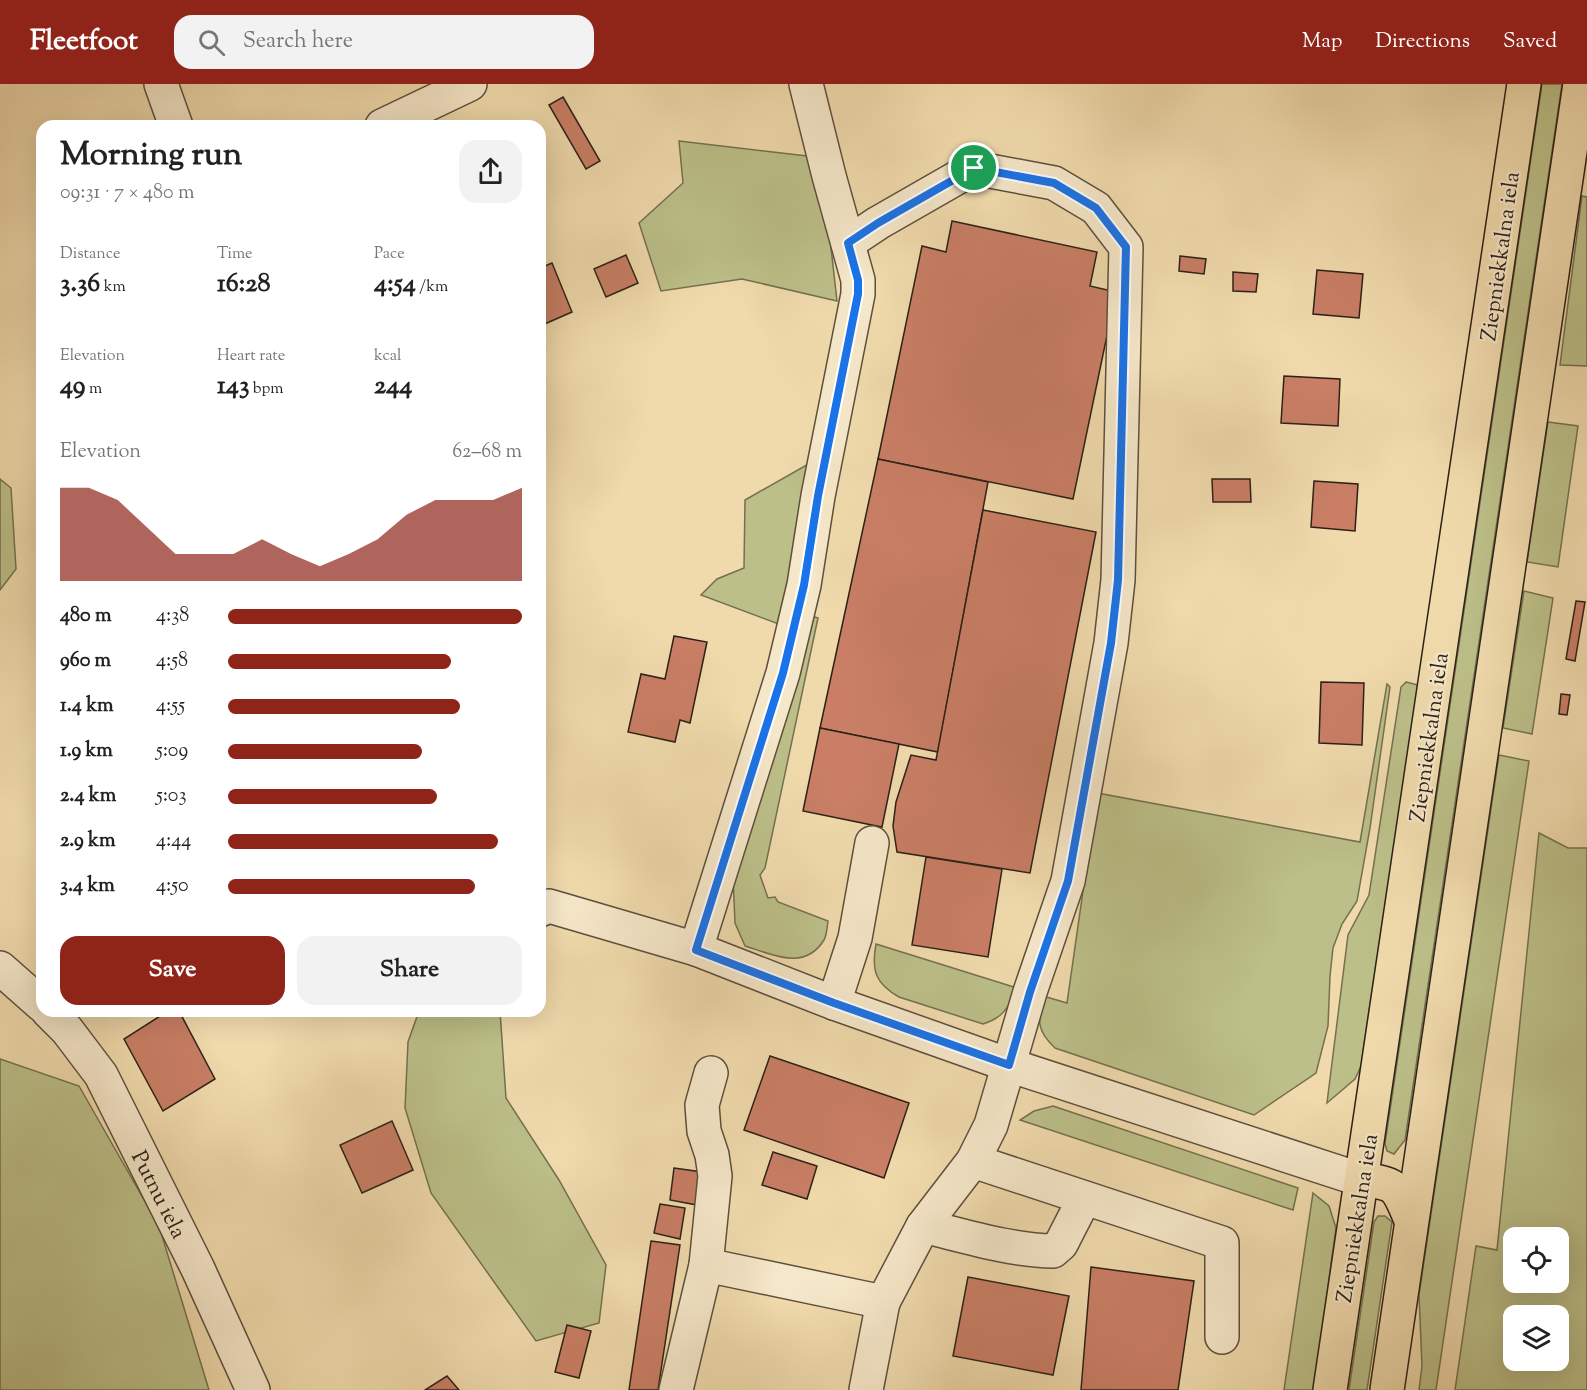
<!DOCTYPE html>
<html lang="en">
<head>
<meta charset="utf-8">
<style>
	body { margin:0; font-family:"Sorts Mill Goudy",serif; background:#f2f2f2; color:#222; height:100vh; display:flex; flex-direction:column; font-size:22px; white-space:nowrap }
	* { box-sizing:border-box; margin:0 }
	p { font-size:20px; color:#767676 }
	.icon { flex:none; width:33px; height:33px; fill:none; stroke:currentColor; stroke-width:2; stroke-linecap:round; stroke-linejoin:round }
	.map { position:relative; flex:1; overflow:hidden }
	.drawer { position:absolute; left:36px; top:36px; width:510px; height:897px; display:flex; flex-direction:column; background:#fff; border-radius:18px; box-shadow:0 6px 24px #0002 }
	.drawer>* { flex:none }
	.tools { position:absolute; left:1503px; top:1143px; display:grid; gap:12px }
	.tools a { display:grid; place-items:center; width:66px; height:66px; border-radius:12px; background:#fff; box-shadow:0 6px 24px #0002; font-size:30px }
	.pin { position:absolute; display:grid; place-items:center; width:51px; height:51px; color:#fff; margin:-26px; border:3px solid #fff; border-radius:50%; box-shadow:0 2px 6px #0007 }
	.round { display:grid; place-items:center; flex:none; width:63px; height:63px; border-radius:18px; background:#f2f2f2 }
	.head { display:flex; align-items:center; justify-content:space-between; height:102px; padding:0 24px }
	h1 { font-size:33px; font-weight:800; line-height:45px }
	.stats { display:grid; grid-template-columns:repeat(3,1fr); gap:9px; height:102px; padding:6px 24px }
	.stats div { display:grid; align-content:center }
	.stats b { font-size:26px; font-weight:800 }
	.stats small { font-size:16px; font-weight:400 }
	.stats p { font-size:16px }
	.chart { height:168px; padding:12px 24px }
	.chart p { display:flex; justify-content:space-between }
	.chart svg { width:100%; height:108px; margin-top:6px; fill:#8f2418; opacity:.7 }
	.cta { display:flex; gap:12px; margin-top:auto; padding:12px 24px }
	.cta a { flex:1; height:69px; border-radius:18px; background:#8f2418; color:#fff; font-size:24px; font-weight:800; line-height:69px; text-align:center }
	.cta a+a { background:#f2f2f2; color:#222 }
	ul { padding:0 24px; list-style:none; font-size:20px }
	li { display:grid; grid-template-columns:96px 72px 1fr; align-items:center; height:45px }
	li i { height:15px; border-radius:8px; background:#8f2418 }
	header { display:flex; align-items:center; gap:36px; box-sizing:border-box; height:84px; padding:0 30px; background:#8f2418; color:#fff }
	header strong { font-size:28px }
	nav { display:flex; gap:33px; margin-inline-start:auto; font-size:21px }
	.search { width:420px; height:54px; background:#f2f2f2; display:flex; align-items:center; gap:15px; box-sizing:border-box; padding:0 21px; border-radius:18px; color:#767676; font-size:22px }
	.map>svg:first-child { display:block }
</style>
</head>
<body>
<header>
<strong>Fleetfoot</strong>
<div class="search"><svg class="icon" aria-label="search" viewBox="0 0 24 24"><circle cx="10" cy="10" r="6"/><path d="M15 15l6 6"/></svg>Search here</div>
<nav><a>Map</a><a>Directions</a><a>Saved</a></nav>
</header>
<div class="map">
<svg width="1587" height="1306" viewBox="0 0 1587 1306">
	<rect width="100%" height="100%" fill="#f0daac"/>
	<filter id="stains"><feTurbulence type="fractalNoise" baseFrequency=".00333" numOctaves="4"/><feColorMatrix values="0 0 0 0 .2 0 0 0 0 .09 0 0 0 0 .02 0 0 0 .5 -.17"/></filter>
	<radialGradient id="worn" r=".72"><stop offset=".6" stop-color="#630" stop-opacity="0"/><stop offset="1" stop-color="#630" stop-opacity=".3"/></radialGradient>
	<g fill="#bcbf88" stroke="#747050" stroke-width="1.5" fill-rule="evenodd">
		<polygon points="1542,0 1562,0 1405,1056 1394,1070 1387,1067 1385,1060"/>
		<polygon points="679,57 807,72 830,155 837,217 742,195 661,207 639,139 683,99"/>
		<polygon points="1582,112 1587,113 1587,282 1560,281"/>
		<polygon points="1548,338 1578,342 1558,483 1527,478"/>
		<polygon points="812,378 784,542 701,511 717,495 744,484 745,416"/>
		<polygon points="0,395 11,404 16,485 0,506"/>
		<polygon points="1524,507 1553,514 1532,650 1503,644"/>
		<path d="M809,531L818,534L765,784L760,791L768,814L775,813L778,818L828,837C827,843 827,851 824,856C804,888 772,870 745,862L735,839L733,793Z"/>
		<polygon points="1406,598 1418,601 1361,982 1355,995 1327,1019 1348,851 1369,811 1401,603"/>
		<path d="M1387,600L1390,603L1370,744L1357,817L1342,840L1333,864L1330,892L1328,942L1316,989L1254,1031L1055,964C1036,946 1038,937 1043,912L1067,919L1097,709L1360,758Z"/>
		<polygon points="1499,671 1529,677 1436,1306 1419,1306 1422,1282 1419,1211"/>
		<path d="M1539,749L1568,764H1587V1306H1455L1476,1162L1497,1166ZM1514,1154H1558V1198H1514ZM1514,1232H1558V1276H1514Z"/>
		<path d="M876,860L1017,904C1009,923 1003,934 983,940L899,913C876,900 871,887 876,860Z"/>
		<polygon points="419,927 500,927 506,1014 559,1096 606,1181 599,1239 536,1257 431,1109 405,1024 408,958"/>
		<polygon points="0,975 79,1002 159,1142 209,1306 0,1306"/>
		<polygon points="1053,1022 1298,1104 1293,1126 1020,1036 1034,1027"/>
		<polygon points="1313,1109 1329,1122 1336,1144 1314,1306 1284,1306"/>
		<polygon points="1378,1132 1385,1132 1392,1138 1367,1306 1349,1306 1374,1138"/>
	</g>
	<g fill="#c97e65" stroke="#2c2118" stroke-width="1.5">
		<polygon points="563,13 600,77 586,85 549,21"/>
		<polygon points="952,137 1097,168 1090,202 1116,208 1073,415 878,375 922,162 946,168"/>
		<polygon points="626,171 638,199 606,213 594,185"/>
		<polygon points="1180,172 1206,175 1204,190 1179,187"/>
		<polygon points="552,179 572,228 540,242 540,184"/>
		<polygon points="1317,186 1363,190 1359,234 1313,230"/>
		<polygon points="1233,188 1258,190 1256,208 1233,207"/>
		<polygon points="1284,292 1340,295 1338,342 1281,339"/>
		<polygon points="878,375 988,398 938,668 820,644"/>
		<polygon points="1212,395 1250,395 1251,418 1213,418"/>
		<polygon points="1314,397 1358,400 1355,447 1311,443"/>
		<polygon points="983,426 1096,448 1030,789 897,768 893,742 896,718 911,671 936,676"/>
		<polygon points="1576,517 1585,518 1575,577 1566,575"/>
		<polygon points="674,552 707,558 690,639 680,636 675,658 628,648 641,590 665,595"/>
		<polygon points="1321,598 1364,599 1362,661 1319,659"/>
		<polygon points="1561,610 1570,611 1567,631 1559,630"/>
		<polygon points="820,644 899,660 882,743 803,727"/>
		<polygon points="926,773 1002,785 988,873 912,861"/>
		<polygon points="168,927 179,927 215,995 163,1027 124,955"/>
		<polygon points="770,972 909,1019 884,1094 744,1046"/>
		<polygon points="392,1037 413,1086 362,1109 340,1061"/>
		<polygon points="773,1068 817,1082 807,1115 762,1101"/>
		<polygon points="674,1084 702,1088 697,1121 670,1116"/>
		<polygon points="660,1120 685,1124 680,1155 654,1149"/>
		<polygon points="651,1157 680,1161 658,1306 629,1306"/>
		<polygon points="1091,1183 1194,1197 1178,1306 1081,1306"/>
		<polygon points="968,1193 1069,1212 1053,1291 953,1272"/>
		<polygon points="567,1241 591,1247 579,1294 555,1288"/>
		<polygon points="447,1292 459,1306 425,1306"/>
	</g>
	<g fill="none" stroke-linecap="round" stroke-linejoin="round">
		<g stroke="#5d4f3d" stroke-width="36">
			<g id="minor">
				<polyline points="161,0 176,42"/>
				<polyline points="382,42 470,0"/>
				<polyline points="540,826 549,822 696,865 834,919 1009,981 1362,1096"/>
				<polyline points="696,865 783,589 804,501 818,412 858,210 858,196 829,92 806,0"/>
				<polyline points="0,884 42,921"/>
				<polyline points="834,919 855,854 872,759"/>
				<polyline points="48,927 67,946 101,991 198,1185 253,1306"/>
				<polyline points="973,1077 1222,1159 1222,1253"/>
				<path d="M923,1142C965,1152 1009,1166 1053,1167L1061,1160L1084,1115"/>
				<polyline points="706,1181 715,1092 712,1071 704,1047 702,1021 711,989"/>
				<polyline points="676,1306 706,1181 883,1218 923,1142 973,1077 991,1041 1030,908 1068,797 1111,559 1118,496 1126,163 1096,124 1054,99 974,84 878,139 848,159"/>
				<polyline points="866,1306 883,1218"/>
			</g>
		</g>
		<g stroke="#2c2118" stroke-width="36">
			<g id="highway">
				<path d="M1362,1096C1399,1099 1397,1104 1411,1136"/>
				<polyline points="1330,1306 1524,0"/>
				<polyline points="1387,1306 1580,0"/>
			</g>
		</g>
		<use href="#minor" stroke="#f5e7c9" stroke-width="33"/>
		<use href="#highway" stroke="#f0daac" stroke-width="33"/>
	</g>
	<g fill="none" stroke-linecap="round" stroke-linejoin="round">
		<g stroke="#fff" stroke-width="12">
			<polygon id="route" points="974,84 1054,99 1096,124 1126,163 1118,496 1111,559 1068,797 1030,908 1009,981 834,919 696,866 783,589 804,501 818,412 858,210 858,196 848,159 878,139"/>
		</g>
		<use href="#route" stroke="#1a73e8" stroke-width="8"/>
	</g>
	<g text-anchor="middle" stroke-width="4.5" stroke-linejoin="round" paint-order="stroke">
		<g font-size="22" fill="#2c2118" stroke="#f5e7c9">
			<text transform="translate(1499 172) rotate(-82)" y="8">Ziepniekkalna iela</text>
			<text transform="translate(1428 653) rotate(-82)" y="8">Ziepniekkalna iela</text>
			<text transform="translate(160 1110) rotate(63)" y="8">Putnu iela</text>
			<text transform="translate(1356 1134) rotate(-81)" y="8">Ziepniekkalna iela</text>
		</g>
	</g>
	<rect width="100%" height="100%" filter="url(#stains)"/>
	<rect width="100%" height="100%" fill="url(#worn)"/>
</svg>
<div class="tools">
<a><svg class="icon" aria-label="locate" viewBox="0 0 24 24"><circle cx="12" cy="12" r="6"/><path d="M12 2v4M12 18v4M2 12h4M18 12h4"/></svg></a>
<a><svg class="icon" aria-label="layers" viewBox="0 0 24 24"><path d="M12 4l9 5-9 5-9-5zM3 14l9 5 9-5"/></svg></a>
</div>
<div class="pin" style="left:974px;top:84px;background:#1e9e55"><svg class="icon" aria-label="arrive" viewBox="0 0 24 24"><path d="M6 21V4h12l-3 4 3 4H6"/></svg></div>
<section class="drawer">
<div class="head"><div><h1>Morning run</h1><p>09:31 · 7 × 480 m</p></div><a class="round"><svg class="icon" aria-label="share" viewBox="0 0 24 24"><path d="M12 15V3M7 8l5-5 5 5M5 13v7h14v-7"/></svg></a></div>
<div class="stats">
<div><p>Distance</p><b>3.36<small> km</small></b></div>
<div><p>Time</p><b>16:28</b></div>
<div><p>Pace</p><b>4:54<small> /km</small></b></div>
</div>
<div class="stats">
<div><p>Elevation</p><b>49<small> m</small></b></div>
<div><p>Heart rate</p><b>143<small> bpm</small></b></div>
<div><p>kcal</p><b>244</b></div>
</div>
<div class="chart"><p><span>Elevation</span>62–68 m</p>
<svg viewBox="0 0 160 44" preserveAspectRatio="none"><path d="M0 44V6L10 6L20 11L30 22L40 33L50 33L60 33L70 27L80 33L90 38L100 33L110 27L120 17L130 11L140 11L150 11L160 6V44z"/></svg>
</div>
<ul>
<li><b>480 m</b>4:38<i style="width:100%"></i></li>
<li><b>960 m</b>4:58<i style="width:76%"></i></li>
<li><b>1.4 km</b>4:55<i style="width:79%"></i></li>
<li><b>1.9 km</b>5:09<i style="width:66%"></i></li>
<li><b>2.4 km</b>5:03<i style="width:71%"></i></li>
<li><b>2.9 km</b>4:44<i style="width:92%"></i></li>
<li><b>3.4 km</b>4:50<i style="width:84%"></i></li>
</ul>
<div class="cta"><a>Save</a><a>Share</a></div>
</section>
</div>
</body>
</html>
